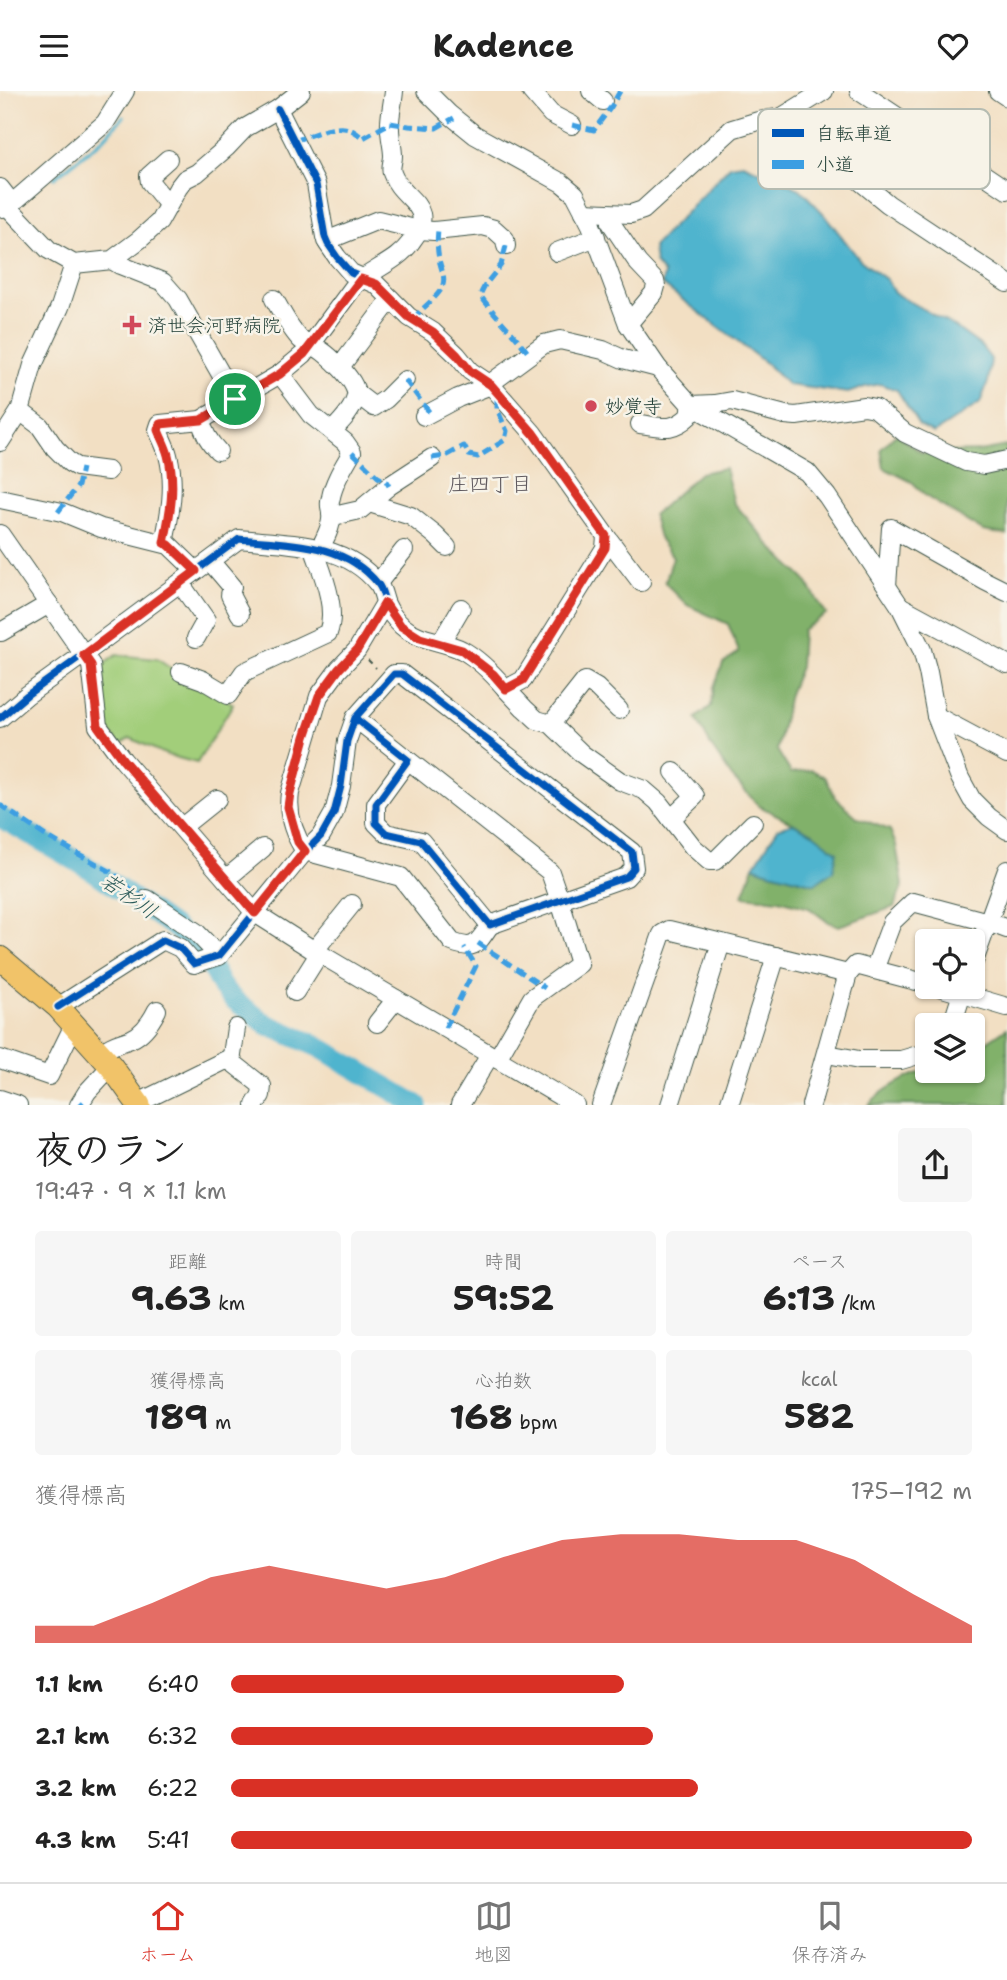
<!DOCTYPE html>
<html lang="ja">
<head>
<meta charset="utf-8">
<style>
	body { margin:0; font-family:"Shantell Sans","Klee One",sans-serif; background:#f6f6f6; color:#222; height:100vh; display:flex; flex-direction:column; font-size:26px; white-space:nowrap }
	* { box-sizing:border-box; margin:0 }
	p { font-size:23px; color:#767676 }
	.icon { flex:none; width:38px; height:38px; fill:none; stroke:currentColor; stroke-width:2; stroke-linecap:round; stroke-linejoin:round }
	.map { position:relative; height:1014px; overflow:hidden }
	.drawer { display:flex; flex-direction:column; background:#fff; flex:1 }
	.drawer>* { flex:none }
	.fabs { position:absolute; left:915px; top:838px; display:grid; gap:14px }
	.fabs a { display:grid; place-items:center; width:70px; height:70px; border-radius:7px; background:#fff; box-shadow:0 2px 5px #0004; font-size:35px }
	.pin { position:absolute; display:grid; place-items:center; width:60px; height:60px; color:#fff; margin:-30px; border:4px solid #fff; border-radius:50%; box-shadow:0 2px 7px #0007 }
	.round { display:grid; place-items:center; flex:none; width:74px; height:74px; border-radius:7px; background:#f6f6f6 }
	.overview { display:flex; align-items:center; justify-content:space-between; height:119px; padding:0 35px }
	h1 { font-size:38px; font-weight:700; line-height:52px }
	.stats { display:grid; grid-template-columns:repeat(3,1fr); gap:10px; height:119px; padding:7px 35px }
	.stats div { display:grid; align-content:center; border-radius:7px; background:#f6f6f6; text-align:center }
	.stats b { font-size:35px; font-weight:700 }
	.stats small { font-size:19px; font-weight:400 }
	.stats p { font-size:19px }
	.chart { height:196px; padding:14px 35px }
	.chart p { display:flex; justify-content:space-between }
	.chart svg { width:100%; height:126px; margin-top:7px; fill:#d93025; opacity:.7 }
	ul { padding:0 35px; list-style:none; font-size:23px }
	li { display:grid; grid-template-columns:112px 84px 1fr; align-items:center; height:52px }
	li i { height:18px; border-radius:9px; background:#d93025 }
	header { display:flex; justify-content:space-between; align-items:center; height:91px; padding:0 35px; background:#fff; font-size:32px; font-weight:700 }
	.tab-bar { display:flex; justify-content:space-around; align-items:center; height:98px; border-top:2px solid #e0e0e0; background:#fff; font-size:19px; color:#767676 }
	.tab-bar a { display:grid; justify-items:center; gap:4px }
	.tab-bar .selected { color:#d93025 }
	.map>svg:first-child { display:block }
</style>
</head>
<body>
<header><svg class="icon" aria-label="menu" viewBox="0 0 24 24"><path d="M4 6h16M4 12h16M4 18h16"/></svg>Kadence<svg class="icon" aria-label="heart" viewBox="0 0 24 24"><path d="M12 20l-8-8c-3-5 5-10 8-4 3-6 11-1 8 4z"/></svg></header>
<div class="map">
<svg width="1007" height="1014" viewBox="0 0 1007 1014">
	<rect width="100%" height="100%" fill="#f7f3e8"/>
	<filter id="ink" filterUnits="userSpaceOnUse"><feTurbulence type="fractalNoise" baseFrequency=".0143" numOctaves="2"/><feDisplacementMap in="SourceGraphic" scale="14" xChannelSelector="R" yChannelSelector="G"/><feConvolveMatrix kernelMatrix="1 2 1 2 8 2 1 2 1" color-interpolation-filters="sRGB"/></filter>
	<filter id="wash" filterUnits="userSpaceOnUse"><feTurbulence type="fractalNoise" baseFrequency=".00686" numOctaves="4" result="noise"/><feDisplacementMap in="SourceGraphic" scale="28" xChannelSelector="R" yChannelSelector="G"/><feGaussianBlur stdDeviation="1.57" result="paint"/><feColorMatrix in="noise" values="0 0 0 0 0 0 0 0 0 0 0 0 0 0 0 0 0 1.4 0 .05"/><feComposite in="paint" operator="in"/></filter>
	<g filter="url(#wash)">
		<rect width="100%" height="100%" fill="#f2dfc3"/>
		<polygon fill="#a2ce7a" stroke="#608657" stroke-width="2" points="116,564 157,568 182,585 202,592 233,613 197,672 167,664 130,647 120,654 104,633 99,577"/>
		<g fill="#81b16a" stroke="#50774f" stroke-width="2">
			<polygon points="896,343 922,362 979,360 1007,355 1007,444 983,440 927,406 912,391 884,377 881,358"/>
			<polygon points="725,377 734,412 775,460 805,489 826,523 802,539 800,576 789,603 777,659 791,682 812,679 825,686 836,707 858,727 890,739 896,754 903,794 894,816 839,835 828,831 809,817 779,809 743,805 754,775 763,779 815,793 813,742 759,715 732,686 711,655 696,627 711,615 714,596 723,572 739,561 728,533 687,514 665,492 673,466 659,447 653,424 700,382"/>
			<path d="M1007,937V1014H869C879,1000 910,983 927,980C941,977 959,980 973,980V960Z"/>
		</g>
		<g fill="#4fb4ce" stroke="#377881" stroke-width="2">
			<polygon points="743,73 800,98 823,122 860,169 887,189 894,202 955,236 981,255 991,268 988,291 980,312 934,342 919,334 897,299 880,293 865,296 848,302 788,294 768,274 662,193 664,183 655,172 653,156 730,75"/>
			<polygon points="793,732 813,742 837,761 833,780 815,793 763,779 754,775 778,737"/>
		</g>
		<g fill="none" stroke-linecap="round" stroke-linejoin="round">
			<polyline stroke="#4fb4ce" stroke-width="3.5" points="54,87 101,50 123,26"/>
			<polyline stroke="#4fb4ce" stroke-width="21" points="0,726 92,779 174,836 204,862 221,895 233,908 266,933 319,956 417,1014"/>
		</g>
	</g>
	<g filter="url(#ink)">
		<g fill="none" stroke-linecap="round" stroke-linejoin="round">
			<g stroke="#3f5549" stroke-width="20">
				<g id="minor">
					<polyline points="426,0 449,23 475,44 562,92 575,103 591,134 628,233 658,277 691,314 807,381 827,405 900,515 922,559 928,581 936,625 960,687 972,709 989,726 1007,739"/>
					<polyline points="531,0 551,23 572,34"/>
					<polyline points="591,0 603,10"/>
					<polyline points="859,0 1007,99"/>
					<polyline points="998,0 1007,6"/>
					<polyline points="782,26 888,113 1007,192"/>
					<polyline points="168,68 149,85 150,91 168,113"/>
					<polyline points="0,97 7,106 12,120 49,159 74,173 112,169 139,149 159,131 178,97 185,88 197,82 226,57 245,37 278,18 301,0"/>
					<polyline points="3,117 17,108 105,32 125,0"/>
					<polyline points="584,121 631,123 643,119 732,38 758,30 782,26 824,0"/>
					<polyline points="611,123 611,132 638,172 655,190 656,195 654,202 628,233"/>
					<polyline points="326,150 378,129 419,139 434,140 483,135 494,138 505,148 506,155"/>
					<polyline points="557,161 596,146"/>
					<polyline points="112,169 120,174 163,191 178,208 235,308"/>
					<path d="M274,208C282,221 290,238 301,249C305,253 310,253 315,256C327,261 359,292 356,305C354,318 341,331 332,340"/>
					<polyline points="340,276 391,208"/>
					<polyline points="357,303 374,316 386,308 405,289"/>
					<polyline points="20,320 40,335 55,357 70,372 77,376 108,380"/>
					<polyline points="424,325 458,307 491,294 495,289 544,253 560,249 603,259 623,268 658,277"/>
					<path d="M201,329C203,341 209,351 218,360"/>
					<path d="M640,333C662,336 672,341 689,325L691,314L715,313L732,310L785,324L796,325L864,315L875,317L905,342L966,371L984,374L1007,369"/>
					<polyline points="0,351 20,320 33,274 60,216 74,173"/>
					<polyline points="0,408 62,421 101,437 169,454 196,480"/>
					<polyline points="369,412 411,425 435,444 447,456"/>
					<polyline points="331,422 338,424 360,419 389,395 432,367"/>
					<polyline points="0,443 91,574 98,635 123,669 255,822 310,857 575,1014"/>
					<polyline points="606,445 641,491"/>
					<path d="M164,452C170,423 176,394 168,364C166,356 161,347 158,339L160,333L201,329L280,283L304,263L355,194C372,178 397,171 411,151C440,114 401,110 392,82C390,76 393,71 393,65C393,56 390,47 390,38C389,26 393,13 394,0"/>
					<polyline points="210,470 232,496 230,504 240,523"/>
					<polyline points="180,492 206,529 196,547"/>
					<polyline points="378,492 404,459"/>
					<polyline points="887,495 891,437 985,490 1007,501"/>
					<path d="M385,512L357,559L339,578L319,605L290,702C287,723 293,742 305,760L401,786L452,851C475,860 477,853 490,834"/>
					<polyline points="900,515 1007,573"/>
					<polyline points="1,541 49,513"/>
					<polyline points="441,551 461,517"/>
					<path d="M181,581L203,589L228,604L244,581L328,542C337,518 324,486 316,464C322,453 333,436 331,423C331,415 328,415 331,406C334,390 344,375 352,361L345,351L311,324L280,283"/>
					<polyline points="506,598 524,617 537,629 551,633 582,663 620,690 644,699 658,711 693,756 709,770 715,770 753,732"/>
					<polyline points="936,625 1007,663"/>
					<path d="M0,627L27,604L84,563L239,448C288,453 345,451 378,493C383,499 383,506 386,513C389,520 396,530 402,535C419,550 442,549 462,559C479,568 494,584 506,598L523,589L605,457L606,445L533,342L491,294L470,280L457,264L433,241L409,226L376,193L351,182L337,166L328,153L325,146L316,93L278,18"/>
					<polyline points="551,633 585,590 597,597 619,619"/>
					<polyline points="408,669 550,781 560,810 579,873 532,907 497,968"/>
					<polyline points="671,728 695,705 674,681"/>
					<polyline points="182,736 217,708"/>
					<polyline points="226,788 263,757"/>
					<polyline points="147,808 196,841 219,865"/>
					<polyline points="314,860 352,813"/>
					<polyline points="973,873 1007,779"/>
					<polyline points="874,879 892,831 913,811 988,831 1007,838"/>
					<polyline points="939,896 1007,916"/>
					<polyline points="295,901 319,863"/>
					<polyline points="58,916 163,849 180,857 194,873 219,865 301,765 321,745 334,722 341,695 347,650 355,627 394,583 402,583 632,761 634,777 626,786 490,834 421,750 386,742 376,732 376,713 408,669 355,627"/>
					<polyline points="377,932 396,908"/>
					<polyline points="952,934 964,896"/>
					<polyline points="827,963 859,969 901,969 928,961"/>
					<path d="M100,964C113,952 116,954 131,948C143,943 151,931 157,919"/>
					<polyline points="0,968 49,985 74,934"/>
					<polyline points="231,971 236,937"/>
					<polyline points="0,1008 18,1014"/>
					<polyline points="138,1012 228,968 262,995 261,1004 255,1014"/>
					<polyline points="79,1014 87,1001 111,975"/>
					<polyline points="460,1014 490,964"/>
					<polyline points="601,1014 662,843 669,839 848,883"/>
					<polyline points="670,1014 721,852"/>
					<polyline points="729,1014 776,865"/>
					<polyline points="811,1014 848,883 856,874 928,893"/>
				</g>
			</g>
			<g stroke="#3f5549" stroke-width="25">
				<polyline id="major" points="0,867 58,916 111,975 139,1014"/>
			</g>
			<polyline stroke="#3f5549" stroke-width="2" stroke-dasharray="5 5" stroke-linecap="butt" points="368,569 376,577"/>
			<use href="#minor" stroke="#fff" stroke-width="18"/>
			<use href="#major" stroke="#f1c369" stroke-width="23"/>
			<g stroke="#3c9ee2" stroke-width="5" stroke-dasharray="10 5" stroke-linecap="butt">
				<polyline points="572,34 594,39 611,16 620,0"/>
				<path d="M294,50C310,45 333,33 349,38C355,40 359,44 363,47L390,32L409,35L436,37L454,27"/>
				<path d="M506,155L501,174L485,194L480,204C495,225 514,242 529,263"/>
				<path d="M413,228C421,218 432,211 440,200C448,188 441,180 439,168C437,158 437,149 438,139"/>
				<polyline points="405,289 430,322"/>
				<polyline points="352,361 378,386 386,390 389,395"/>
				<polyline points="432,367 446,365 464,355 469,364 478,366 505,349 507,340 497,318 497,302"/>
				<polyline points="58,421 78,395 82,377"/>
				<polyline points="0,714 44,744 113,782 134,801 147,808"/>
				<polyline points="478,852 545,897"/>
				<polyline points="445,937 476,875 464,856"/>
				<polyline points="80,1011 83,1014"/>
			</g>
			<g stroke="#f7f3e8" stroke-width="11">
				<g id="cycleway">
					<path d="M0,627L27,604L84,563L239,448C288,453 345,451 378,493C383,499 383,506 386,513C389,520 396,530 402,535C419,550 442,549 462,559C479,568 494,584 506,598L523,589L605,457L606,445L533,342L491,294L470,280L457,264L433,241L409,226L376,193L351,182L337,166L328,153L325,146L316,93L278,18"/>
					<polyline points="58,916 163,849 180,857 194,873 219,865 301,765 321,745 334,722 341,695 347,650 355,627 394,583 402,583 632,761 634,777 626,786 490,834 421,750 386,742 376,732 376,713 408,669 355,627"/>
				</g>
			</g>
			<use href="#cycleway" stroke="#0057b8" stroke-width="7"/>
		</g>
	</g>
	<g fill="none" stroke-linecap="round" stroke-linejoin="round" filter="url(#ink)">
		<g stroke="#fff" stroke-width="14">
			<path id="route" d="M361,188L376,193L409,226L433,241L457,264L470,280L491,294L533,342L606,445L605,457L523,589L506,598L493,583L462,559L420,547L401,535L385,512L357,559L339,578L319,605L305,646L290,702L288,716L298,751L305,760L255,822L123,669L98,635L91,574L84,564L196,480L169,454L164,452C170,423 176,394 168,364C166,356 161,347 158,339L160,333L201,329L280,283L304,263Z"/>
		</g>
		<use href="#route" stroke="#d93025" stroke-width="9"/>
	</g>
	<g fill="#d1495b" stroke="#f7f3e8" stroke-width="2.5">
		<path d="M128.5 223.5h7v7h7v7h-7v7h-7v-7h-7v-7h7z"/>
		<circle cx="591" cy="315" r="7"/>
	</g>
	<g text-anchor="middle" stroke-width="5" stroke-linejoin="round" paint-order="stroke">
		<g font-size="19" fill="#1f3d34" stroke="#f7f3e8" text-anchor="start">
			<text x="148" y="241">済世会河野病院</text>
			<text x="605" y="322">妙覚寺</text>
		</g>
		<g font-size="21" fill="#5f595e" stroke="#f7f3e8">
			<text x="490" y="400">庄四丁目</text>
		</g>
		<g font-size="21" font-style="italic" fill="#2b5b5a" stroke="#f7f3e8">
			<text transform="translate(129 805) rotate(35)" y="7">若杉川</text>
		</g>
	</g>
	<rect x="758" y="18" width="232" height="80" rx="10" fill="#f7f3e8" stroke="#b6bcb2" stroke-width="2"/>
	<rect x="772" y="38" width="32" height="8" fill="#0057b8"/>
	<rect x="772" y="69" width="32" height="9" fill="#3c9ee2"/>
	<g font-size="19" fill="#1f3d34">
		<text x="816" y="49">自転車道</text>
		<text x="816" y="80">小道</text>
	</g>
</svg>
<div class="fabs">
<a><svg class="icon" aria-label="locate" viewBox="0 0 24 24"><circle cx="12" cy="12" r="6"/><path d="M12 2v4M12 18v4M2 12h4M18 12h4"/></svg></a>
<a><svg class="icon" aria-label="layers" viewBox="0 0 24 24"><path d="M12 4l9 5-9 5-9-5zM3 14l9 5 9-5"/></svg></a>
</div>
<div class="pin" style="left:235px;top:308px;background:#1e9e55"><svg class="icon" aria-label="arrive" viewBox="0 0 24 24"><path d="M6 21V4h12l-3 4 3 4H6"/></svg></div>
</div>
<section class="drawer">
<div class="overview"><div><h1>夜のラン</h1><p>19:47 · 9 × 1.1 km</p></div><a class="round"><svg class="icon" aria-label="share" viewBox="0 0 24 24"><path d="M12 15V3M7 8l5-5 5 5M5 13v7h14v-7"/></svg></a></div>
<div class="stats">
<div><p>距離</p><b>9.63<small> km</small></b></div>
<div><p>時間</p><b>59:52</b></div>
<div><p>ペース</p><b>6:13<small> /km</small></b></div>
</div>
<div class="stats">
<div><p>獲得標高</p><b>189<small> m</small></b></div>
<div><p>心拍数</p><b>168<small> bpm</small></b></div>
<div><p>kcal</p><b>582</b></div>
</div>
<div class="chart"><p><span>獲得標高</span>175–192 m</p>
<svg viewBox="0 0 160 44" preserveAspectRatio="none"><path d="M0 44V38L10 38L20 30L30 21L40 17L50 21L60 25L70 21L80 14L90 8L100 6L110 6L120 8L130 8L140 15L150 27L160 38V44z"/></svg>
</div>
<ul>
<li><b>1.1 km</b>6:40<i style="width:53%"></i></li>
<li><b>2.1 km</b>6:32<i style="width:57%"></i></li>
<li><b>3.2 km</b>6:22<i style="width:63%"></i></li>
<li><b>4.3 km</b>5:41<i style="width:100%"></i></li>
</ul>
</section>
<nav class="tab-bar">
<a class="selected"><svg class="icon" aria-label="home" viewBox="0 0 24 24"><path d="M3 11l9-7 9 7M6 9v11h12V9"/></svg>ホーム</a>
<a><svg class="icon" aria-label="map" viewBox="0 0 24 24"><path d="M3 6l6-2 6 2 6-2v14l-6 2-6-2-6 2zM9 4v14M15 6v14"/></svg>地図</a>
<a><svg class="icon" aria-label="saved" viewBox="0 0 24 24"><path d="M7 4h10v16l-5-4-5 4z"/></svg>保存済み</a>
</nav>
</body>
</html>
